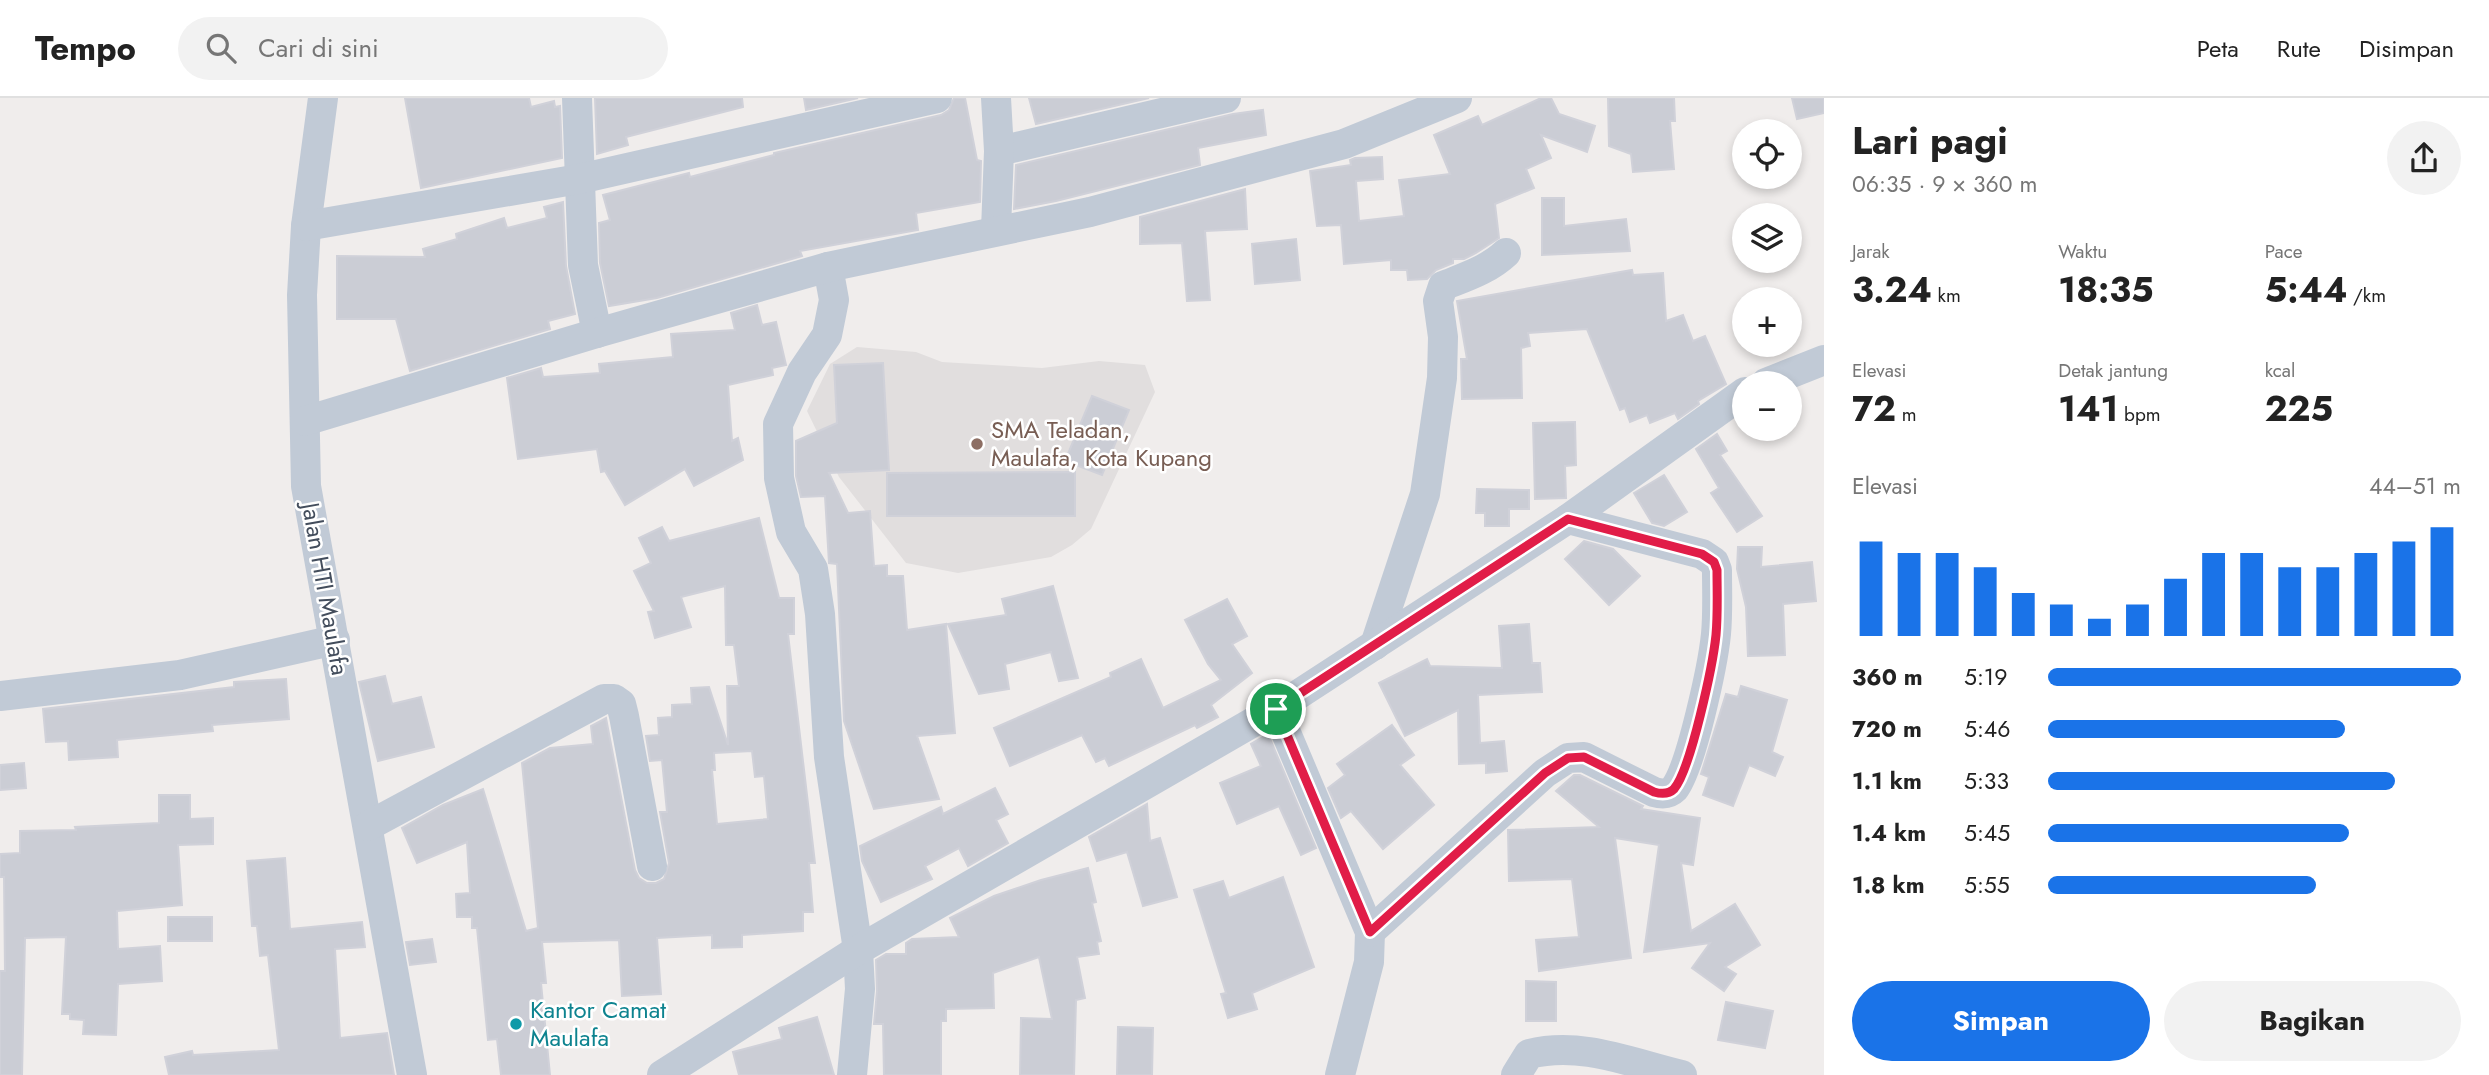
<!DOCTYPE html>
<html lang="id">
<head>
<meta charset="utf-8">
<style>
	body { margin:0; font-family:Jost,sans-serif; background:#f2f2f2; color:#222; height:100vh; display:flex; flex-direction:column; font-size:26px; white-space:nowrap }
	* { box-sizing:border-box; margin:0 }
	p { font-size:23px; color:#767676 }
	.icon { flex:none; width:38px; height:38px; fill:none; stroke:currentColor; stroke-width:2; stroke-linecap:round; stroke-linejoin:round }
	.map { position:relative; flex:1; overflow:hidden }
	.side { display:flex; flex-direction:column; background:#fff; width:665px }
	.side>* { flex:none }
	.tools { position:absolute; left:1732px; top:21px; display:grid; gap:14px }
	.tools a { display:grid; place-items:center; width:70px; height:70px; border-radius:50%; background:#fff; box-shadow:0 4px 10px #0003; font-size:35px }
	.pin { position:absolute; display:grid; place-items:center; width:60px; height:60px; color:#fff; margin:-30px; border:4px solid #fff; border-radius:50%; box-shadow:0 2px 7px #0007 }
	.round { display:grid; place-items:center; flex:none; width:74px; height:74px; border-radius:37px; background:#f2f2f2 }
	.summary { display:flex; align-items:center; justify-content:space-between; height:119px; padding:0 28px }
	h1 { font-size:38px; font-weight:700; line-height:52px }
	.stats { display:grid; grid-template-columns:repeat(3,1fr); gap:10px; height:119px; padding:7px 28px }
	.stats div { display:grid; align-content:center }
	.stats b { font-size:35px; font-weight:700 }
	.stats small { font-size:19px; font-weight:400 }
	.stats p { font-size:19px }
	.chart { height:196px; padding:14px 28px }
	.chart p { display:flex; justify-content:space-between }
	.chart svg { width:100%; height:126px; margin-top:7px; stroke:#1a73e8; stroke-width:6 }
	.button { display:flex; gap:14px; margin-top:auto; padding:14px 28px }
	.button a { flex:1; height:80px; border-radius:42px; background:#1a73e8; color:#fff; font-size:28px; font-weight:700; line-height:80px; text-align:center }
	.button a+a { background:#f2f2f2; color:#222 }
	ul { padding:0 28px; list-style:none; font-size:23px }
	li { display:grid; grid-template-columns:112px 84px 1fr; align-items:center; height:52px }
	li i { height:18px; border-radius:9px; background:#1a73e8 }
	header { display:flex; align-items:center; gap:42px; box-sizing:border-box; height:98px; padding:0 35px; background:#fff; border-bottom:2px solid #e0e0e0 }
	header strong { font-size:33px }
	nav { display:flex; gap:38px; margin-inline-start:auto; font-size:24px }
	.search { width:490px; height:63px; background:#f2f2f2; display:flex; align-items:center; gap:18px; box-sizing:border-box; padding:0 24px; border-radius:38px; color:#767676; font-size:26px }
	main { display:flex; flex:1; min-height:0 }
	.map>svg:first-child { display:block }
</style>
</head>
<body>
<header>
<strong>Tempo</strong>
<div class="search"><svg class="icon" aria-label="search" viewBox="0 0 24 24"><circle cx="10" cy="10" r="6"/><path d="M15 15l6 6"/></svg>Cari di sini</div>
<nav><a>Peta</a><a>Rute</a><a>Disimpan</a></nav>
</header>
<main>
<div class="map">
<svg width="1824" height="977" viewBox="0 0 1824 977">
	<rect width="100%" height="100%" fill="#f0edec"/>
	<polygon fill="#e1dede" points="857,249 916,254 942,264 1042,270 1099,263 1145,267 1155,294 1091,431 1072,447 1051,459 958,475 906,465 839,379 807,313 830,266"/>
	<g fill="#cbcdd5" stroke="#d0d1d9" stroke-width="2" fill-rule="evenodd">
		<polygon points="405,0 529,0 531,9 554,3 555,9 560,8 562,60 421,90"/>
		<polygon points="595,0 742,0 743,9 626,39 628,47 597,56"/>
		<polygon points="804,0 858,0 806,12"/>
		<polygon points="954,0 965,0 977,62 981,63 980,104 916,115 918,132 800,153 802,158 657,200 609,208 600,165 599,125 610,122 603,97 689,75 690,79 774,57 774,55 941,17 949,12"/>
		<polygon points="1029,0 1149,0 1036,26"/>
		<polygon points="1541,0 1551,0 1559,16 1595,28 1587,54 1541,37 1551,60 1526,71 1534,90 1495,106 1499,140 1476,155 1464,161 1453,161 1453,165 1436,172 1427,181 1408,182 1407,172 1391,172 1391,162 1344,166 1341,127 1317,128 1310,73 1351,67 1350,62 1355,60 1382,59 1383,81 1356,83 1359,123 1404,118 1399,82 1450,76 1434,37 1478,18 1482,27"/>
		<polygon points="1608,0 1674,0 1675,23 1670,23 1674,71 1633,74 1631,56 1609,48"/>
		<polygon points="1792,0 1824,0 1824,15 1797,21"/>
		<polygon points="1263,12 1266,37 1198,50 1200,67 1056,103 1014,111 1016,67 1233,16"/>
		<polygon points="1245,91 1247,131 1205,133 1210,202 1187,203 1182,145 1140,146 1140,119"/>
		<polygon points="1542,100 1564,100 1564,128 1626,121 1630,153 1542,157"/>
		<polygon points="563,104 566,168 575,216 548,223 550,231 410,273 396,221 337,221 337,158 425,159 423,151 457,141 456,136 504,120 507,130 547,120 544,109"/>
		<polygon points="1296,141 1300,182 1255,186 1252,146"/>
		<polygon points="1632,172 1633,177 1663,175 1666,223 1683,217 1693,243 1705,238 1726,286 1698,303 1699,306 1678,321 1675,315 1650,325 1647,317 1630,324 1625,310 1620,312 1587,231 1528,235 1530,248 1521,250 1522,300 1462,301 1461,261 1467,261 1457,203"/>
		<polygon points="757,207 762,227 776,224 786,267 772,270 773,277 728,287 732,343 738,340 743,362 694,388 685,371 625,407 605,373 601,374 597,351 518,361 507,280 541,270 543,279 600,275 599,266 673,259 671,236 735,232 731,215"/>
		<polygon points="883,265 889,372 829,375 848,415 870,413 874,468 887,467 887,478 903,478 907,532 946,526 955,635 917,638 939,701 874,711 844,623 837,466 829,465 825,398 801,399 796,378 796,343 837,325 834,267"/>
		<polygon points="1092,298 1129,312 1102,377 1065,363"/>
		<polygon points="1575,324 1576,367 1565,368 1566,400 1535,401 1533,325"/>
		<polygon points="1717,336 1727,353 1720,357 1762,418 1737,434 1711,395 1719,390 1696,351"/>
		<polygon points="1075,374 1075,418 887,418 887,375"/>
		<polygon points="1664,377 1687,414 1664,428 1652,425 1634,395"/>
		<polygon points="1477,391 1529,392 1529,411 1509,411 1509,428 1485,428 1485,415 1476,415"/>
		<path d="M759,420L779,500H794V536H788L815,765H809L813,814H803V833L742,837V849L712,850V837L657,840L661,896L622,898L619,842L542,844L546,885H541L550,977H501L497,941L488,942L477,830H472V819H457L456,796L470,795L467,744L417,765L402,730L443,707L483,691L526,833L538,830L522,665L550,650L593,646L591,628L606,620L635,772L639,780L647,785H656L664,781L669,765L660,714H667L662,662L650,663L646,638L659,637L658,620L672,619V607L692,606L691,590L709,589L728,647L727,588H739L734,547H726L725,488L681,499L691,529L655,540L648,514L654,513L634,473L651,465L639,440L662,429L669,443ZM752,653L755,679L764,678L768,721L717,726L712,672H715L714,655Z"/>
		<polygon points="1584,443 1613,451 1640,478 1609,507 1565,461"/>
		<polygon points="1738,449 1762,449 1761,469 1812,464 1816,503 1783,506 1785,557 1748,558 1746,509 1737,471"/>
		<polygon points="1053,488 1078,580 1059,583 1051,554 1005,566 1009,591 979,596 948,526 1006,517 1002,501"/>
		<polygon points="1227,501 1247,538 1232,546 1252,575 1211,607 1218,619 1197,630 1195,627 1109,668 1105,660 1096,664 1082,637 1010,668 994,630 1111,579 1110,575 1141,561 1163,610 1221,582 1208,566 1185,522"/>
		<polygon points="1529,526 1532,565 1540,565 1542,594 1478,597 1480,645 1504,643 1507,673 1486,675 1486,665 1459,666 1458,612 1405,638 1379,585 1427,561 1430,568 1502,570 1499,528"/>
		<polygon points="385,578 392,606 421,599 434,649 378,663 359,584"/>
		<polygon points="286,581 289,621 212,627 213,633 117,642 118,659 69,662 68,643 46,644 43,611 234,589 234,584"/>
		<polygon points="1741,588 1787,602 1772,654 1783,659 1775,678 1749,667 1733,708 1703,697 1709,679 1701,676 1726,596 1738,599"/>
		<polygon points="1392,627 1414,657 1400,667 1434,707 1383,751 1351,713 1341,720 1328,690 1345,677 1337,666"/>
		<polygon points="1268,636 1316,750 1301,757 1279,708 1237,726 1220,685 1261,668 1251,646"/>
		<polygon points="24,665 26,690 0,692 0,667"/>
		<polygon points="1574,677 1580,677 1643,708 1641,711 1700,720 1693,767 1681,765 1691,833 1735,806 1760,847 1725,869 1736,876 1724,893 1692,870 1710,845 1644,854 1659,747 1615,740 1631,860 1539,873 1536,842 1579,839 1572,781 1509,783 1508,732 1599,729 1556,693"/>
		<polygon points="995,690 1008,716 996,722 1008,745 968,768 959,750 925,768 932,781 881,804 862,763 860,748 941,709 943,716"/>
		<polygon points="159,697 190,697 190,721 213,720 213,746 178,747 182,807 117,813 118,851 160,848 162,883 118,886 116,937 83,936 84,922 70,921 70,916 62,916 66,839 25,840 22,977 0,977 0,873 5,873 4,779 0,779 0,756 20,755 20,733 76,732 75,729 159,725"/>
		<polygon points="1147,706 1150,743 1160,740 1177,799 1143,808 1127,754 1097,763 1089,739"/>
		<polygon points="285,760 290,831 362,824 365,849 335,851 340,940 387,935 394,977 169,977 165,959 192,953 193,957 279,952 268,857 260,858 257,828 252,828 247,763"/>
		<polygon points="1088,770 1096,804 1092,805 1101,843 1097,844 1099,856 1077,859 1085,900 1076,902 1074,977 1020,977 1021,920 1052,921 1039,859 993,875 994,910 946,911 946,923 941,923 941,977 884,977 883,926 874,926 877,893 876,862 886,856 906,856 906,845 912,841 959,839 950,820 994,798 1041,782"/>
		<polygon points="1283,779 1314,869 1252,895 1257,911 1228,920 1221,896 1226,895 1194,792 1223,783 1229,800"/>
		<rect x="168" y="819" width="44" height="24"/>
		<polygon points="432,841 436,864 410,867 406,844"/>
		<polygon points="1526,883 1556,884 1556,923 1526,923"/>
		<polygon points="1726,904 1773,913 1765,950 1718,942"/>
		<polygon points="817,919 834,977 739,977 733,954 782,941 779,930"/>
		<polygon points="1118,929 1153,930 1152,977 1117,977"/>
	</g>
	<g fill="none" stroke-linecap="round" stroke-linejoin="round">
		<g stroke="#c1cad6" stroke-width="30">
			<polyline points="323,0 306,128 302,197 306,388 412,977"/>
			<polyline points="577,0 583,167 597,235"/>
			<polyline points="999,53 1226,0"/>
			<polyline points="306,128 579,81 937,0"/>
			<polyline points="996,132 999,53 996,0"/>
			<polyline points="828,169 834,202 827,237 802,274 778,326 779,380 791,434 813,471 820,516 829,659 858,852 860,891 852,977"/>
			<polyline points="1766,285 1824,262"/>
			<polyline points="305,323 597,235 828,169 1090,114 1344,46 1457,0"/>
			<path d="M1375,547L1425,396L1442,280L1443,239L1438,203L1443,188C1465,179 1488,172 1506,155"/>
			<polyline points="0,598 180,577 335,542"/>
			<polyline points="1276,611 1370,834 1369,864 1340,977"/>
			<polyline points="368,728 604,601 614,601 621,606 624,618 652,768"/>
			<path d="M1370,834L1545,675L1568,660L1584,659L1654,694C1661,696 1668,697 1674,691C1691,670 1713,566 1716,536C1718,515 1717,493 1717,472L1714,464L1702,456L1568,421"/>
			<polyline points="662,977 858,852 1276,611 1568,421 1745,294"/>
			<path d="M1516,977L1529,956C1582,943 1631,965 1682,977"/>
		</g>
	</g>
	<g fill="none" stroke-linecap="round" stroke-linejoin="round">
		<g stroke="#fff" stroke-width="14">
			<path id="route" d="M1568,421L1702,456L1714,464L1717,472C1717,493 1718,515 1716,537C1713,566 1691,671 1674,691C1668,697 1661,696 1654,694L1584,659L1568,660L1545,675L1370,834L1276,611Z"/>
		</g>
		<use href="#route" stroke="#e11d48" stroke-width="9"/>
	</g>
	<circle fill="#8d6e63" stroke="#fff" stroke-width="2.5" cx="977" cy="346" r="7"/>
	<circle fill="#0f9aa8" stroke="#fff" stroke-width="2.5" cx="516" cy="926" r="7"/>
	<g text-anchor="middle" stroke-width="5" stroke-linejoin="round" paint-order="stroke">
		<g font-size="24" fill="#785e54" stroke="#fff" text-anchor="start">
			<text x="991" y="340">SMA Teladan,<tspan x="991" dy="28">Maulafa, Kota Kupang</tspan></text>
		</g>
		<g font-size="24" fill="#434d5c" stroke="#fff">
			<text transform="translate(325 491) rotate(80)" y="8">Jalan HTI Maulafa</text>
		</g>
		<g font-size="24" fill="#0d838f" stroke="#fff" text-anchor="start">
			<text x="530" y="920">Kantor Camat<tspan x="530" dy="28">Maulafa</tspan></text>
		</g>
	</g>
</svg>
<div class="tools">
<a><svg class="icon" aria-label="locate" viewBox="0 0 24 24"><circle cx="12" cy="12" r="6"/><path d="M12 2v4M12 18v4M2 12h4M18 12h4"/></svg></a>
<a><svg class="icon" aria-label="layers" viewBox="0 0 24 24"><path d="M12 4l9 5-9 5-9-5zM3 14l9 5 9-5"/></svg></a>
<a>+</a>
<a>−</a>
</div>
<div class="pin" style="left:1276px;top:611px;background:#1e9e55"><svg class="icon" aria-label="arrive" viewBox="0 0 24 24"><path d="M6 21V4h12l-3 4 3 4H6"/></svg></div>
</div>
<section class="side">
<div class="summary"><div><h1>Lari pagi</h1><p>06:35 · 9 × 360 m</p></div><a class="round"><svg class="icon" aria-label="share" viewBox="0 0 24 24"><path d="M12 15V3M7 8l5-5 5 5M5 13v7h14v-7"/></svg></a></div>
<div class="stats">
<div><p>Jarak</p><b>3.24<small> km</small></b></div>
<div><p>Waktu</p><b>18:35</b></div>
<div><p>Pace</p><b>5:44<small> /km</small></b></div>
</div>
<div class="stats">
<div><p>Elevasi</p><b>72<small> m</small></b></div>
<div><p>Detak jantung</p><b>141<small> bpm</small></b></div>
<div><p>kcal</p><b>225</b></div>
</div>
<div class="chart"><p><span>Elevasi</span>44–51 m</p>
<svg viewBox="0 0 160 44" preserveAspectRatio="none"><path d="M5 44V11M15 44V15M25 44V15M35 44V20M45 44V29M55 44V33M65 44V38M75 44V33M85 44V24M95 44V15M105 44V15M115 44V20M125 44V20M135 44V15M145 44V11M155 44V6"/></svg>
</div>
<ul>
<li><b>360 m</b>5:19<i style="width:100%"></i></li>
<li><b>720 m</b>5:46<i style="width:72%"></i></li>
<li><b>1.1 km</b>5:33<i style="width:84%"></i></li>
<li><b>1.4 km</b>5:45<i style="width:73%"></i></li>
<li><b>1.8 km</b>5:55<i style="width:65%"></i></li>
</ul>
<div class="button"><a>Simpan</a><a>Bagikan</a></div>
</section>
</main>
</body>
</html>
